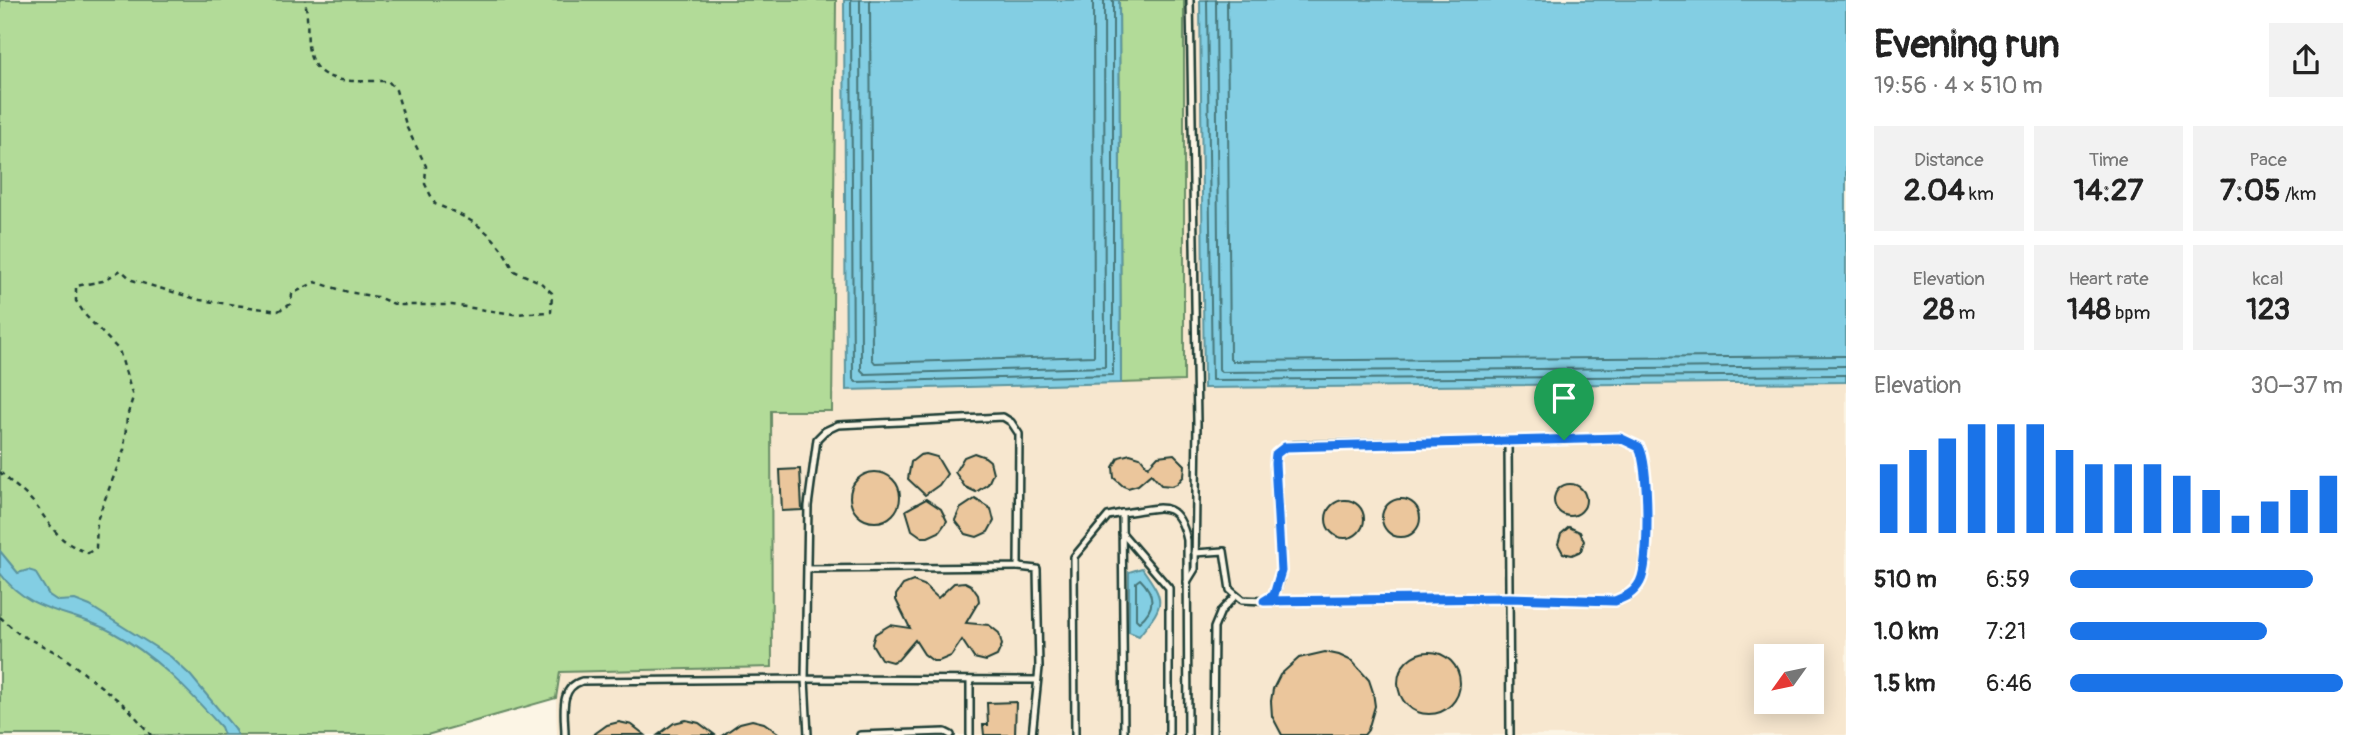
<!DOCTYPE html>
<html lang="en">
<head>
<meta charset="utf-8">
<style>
	body { margin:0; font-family:Pangolin,sans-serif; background:#f2f2f2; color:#222; height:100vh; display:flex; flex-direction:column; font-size:26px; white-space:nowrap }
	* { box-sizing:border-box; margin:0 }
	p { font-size:23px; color:#767676 }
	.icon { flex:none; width:38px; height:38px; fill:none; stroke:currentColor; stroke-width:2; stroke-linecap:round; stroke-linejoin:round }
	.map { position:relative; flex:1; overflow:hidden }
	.details { display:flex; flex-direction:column; background:#fff; width:525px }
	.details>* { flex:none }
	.needle { width:46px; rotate:237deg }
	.tools { position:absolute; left:1754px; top:644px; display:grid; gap:14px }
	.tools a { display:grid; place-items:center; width:70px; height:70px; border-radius:0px; background:#fff; box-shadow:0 4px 18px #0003; font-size:35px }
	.pin { position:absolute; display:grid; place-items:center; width:60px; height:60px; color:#fff; margin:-72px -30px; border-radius:50% 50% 50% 0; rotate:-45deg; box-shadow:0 0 7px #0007 }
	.pin .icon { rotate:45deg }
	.round { display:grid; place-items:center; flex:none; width:74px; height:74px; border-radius:0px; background:#f2f2f2 }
	.overview { display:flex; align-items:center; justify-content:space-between; height:119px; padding:0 28px }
	h1 { font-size:38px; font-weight:700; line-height:52px }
	.figures { display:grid; grid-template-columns:repeat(3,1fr); gap:10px; height:119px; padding:7px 28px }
	.figures div { display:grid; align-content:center; border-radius:0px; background:#f2f2f2; text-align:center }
	.figures b { font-size:30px; font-weight:700 }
	.figures small { font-size:19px; font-weight:400 }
	.figures p { font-size:19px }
	.chart { height:196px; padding:14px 28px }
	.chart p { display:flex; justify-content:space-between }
	.chart svg { width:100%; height:126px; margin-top:7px; stroke:#1a73e8; stroke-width:6 }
	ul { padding:0 28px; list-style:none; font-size:23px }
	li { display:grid; grid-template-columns:112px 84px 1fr; align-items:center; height:52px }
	li i { height:18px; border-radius:9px; background:#1a73e8 }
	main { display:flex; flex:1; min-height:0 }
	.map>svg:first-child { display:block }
</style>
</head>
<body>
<main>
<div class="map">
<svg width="1846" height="735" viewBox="0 0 1846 735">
	<rect width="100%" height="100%" fill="#fcf5e5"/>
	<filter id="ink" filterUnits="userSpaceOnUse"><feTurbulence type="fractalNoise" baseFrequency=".0143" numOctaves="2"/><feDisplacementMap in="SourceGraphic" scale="14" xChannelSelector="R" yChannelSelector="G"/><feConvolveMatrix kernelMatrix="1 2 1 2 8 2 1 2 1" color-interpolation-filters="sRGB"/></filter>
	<g filter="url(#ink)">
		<path fill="#f7e7cf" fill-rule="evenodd" d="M836,0H1119L1122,383L1184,380V0H1846V735H557L556,698L560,672L772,667L771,410H832ZM1766,656H1811V702H1766Z"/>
		<g fill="#b2db98" stroke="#688c66" stroke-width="2">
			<polygon points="0,0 836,0 832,411 771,411 772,667 560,672 556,698 427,735 0,735"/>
			<polygon points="1119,0 1184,0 1184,381 1121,383"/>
		</g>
		<g fill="#83cee3" stroke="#5b949d" stroke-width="2">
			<polygon points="844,0 1119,0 1121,383 846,390"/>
			<polygon points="1200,0 1846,0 1846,382 1204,388"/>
			<path d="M0,551L18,573L28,570L35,572L49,595L58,601L75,600L90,606L171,657L191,676L234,728L237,735H224L221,727C189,691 155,655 112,632C72,610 29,614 0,573Z"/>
			<path d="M1142,568C1167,603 1164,604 1139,636L1129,632V572Z"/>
		</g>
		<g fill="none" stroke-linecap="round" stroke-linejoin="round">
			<g stroke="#47777a" stroke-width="2">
				<polyline points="851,0 853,379 856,382 1113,375 1113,0"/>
				<polyline points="860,0 861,370 865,374 1105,367 1104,0"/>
				<polyline points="870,0 872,359 875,363 1094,356 1093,0"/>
				<polyline points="1207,0 1212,380 1846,375"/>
				<polyline points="1216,0 1219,369 1221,372 1846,366"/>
				<polyline points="1227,0 1230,358 1232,361 1846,356"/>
				<path d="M1140,579C1155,594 1156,608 1139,622L1136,619V582Z"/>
			</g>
		</g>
		<g fill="#ebc69c" stroke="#1f3d34" stroke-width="2">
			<polygon points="974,453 985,457 990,461 993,473 988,484 976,492 965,487 955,472 964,457"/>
			<polygon points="926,454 937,457 947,474 939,485 925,495 908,479 911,462 920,455"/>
			<polygon points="1130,454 1140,457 1148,467 1158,456 1174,454 1185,465 1184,476 1177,484 1172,486 1161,485 1151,474 1138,485 1128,488 1123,486 1114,478 1113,467 1119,457"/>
			<polygon points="800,469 802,510 782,511 780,470"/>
			<circle cx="875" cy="497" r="25"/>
			<circle cx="1570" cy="500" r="16"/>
			<polygon points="926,499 941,509 947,521 939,532 928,537 922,537 912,530 906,510"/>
			<polygon points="975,499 991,509 994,521 988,532 977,537 966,534 955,520 960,509"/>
			<circle cx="1401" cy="518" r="19"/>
			<circle cx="1345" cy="519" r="19"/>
			<polygon points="1569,527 1580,532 1584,541 1581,551 1572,555 1563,553 1558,544 1561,534"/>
			<polygon points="913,581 924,585 938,598 954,583 965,582 971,585 978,595 979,601 966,623 989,625 999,633 1002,645 997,656 986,661 974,658 962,640 951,656 939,661 933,661 924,654 915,640 898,660 892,662 881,659 872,644 875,634 890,625 910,628 896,600 896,595 903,585"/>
			<circle cx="1429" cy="683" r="31"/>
			<polygon points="1325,652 1339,655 1352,661 1369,680 1373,692 1375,706 1368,730 1364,735 1282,735 1272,716 1271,701 1273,689 1280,675 1299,658"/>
			<polygon points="1016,702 1015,735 984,735 983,725 988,725 987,703"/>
			<polygon points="686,720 699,723 715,735 658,735 674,723"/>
			<polygon points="752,720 764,723 781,735 723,735 740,723"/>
			<polygon points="619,722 632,725 645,735 593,735 607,725"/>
		</g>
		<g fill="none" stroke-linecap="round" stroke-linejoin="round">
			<g stroke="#1f3d34" stroke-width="10">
				<g id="lane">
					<polyline points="1122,533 1169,588 1169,735"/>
					<path d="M1195,553L1224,551L1230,590L1242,600L1264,601L1274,595L1279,583L1281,571L1274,463C1277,451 1282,448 1294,445L1508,441L1510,735"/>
					<polyline points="1018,567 1037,569 1039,668 1032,735"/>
					<polyline points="807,569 1018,567 1019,434 1011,422 1003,417 838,425 825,431 817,439 808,506 805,679 1037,680"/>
					<polyline points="1187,582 1195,569 1197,423 1190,0"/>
					<path d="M1264,601L1509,598L1615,601C1627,596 1634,593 1640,582C1650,563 1649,465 1639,447L1620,438L1508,441"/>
					<path d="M565,735C565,715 558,688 582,681L805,679L808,735"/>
					<polyline points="860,735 945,732 951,735"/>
					<polyline points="970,735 970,680"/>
					<polyline points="1075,735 1074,557 1108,516 1122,513"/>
					<path d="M1124,735L1122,513C1159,509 1177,496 1187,540L1188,735"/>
					<polyline points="1213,735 1214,628 1221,611 1235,596"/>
				</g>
			</g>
			<g stroke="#1f3d34" stroke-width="2.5" stroke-dasharray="5 5" stroke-linecap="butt">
				<path d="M0,472C10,482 23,491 33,502C53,527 56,541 88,553L96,548L97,520L124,450L127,417L133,397L119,350L86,316L76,301V286L103,281L121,270L132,280L200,300L278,311L291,304L292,294L315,282L348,292L377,297L397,305H452L513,314L551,312L552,293L540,282L514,271C496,232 473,219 435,204L425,184L426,166L407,128L396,90L388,81C355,80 313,89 308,45C307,30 308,15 305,0"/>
				<polyline points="0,617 19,634 61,655 128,708 151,735"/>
			</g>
			<use href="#lane" stroke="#fcf5e5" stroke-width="5"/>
		</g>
	</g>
	<g fill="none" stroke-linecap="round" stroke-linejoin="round" filter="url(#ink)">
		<g stroke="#fff" stroke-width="14">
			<path id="route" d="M1620,438L1639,447C1649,465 1650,563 1640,582C1634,593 1627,596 1615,601L1509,598L1264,601L1274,595L1281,571L1275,463L1276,454L1285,447Z"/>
		</g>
		<use href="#route" stroke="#1a73e8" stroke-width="9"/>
	</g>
</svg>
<div class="tools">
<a><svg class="needle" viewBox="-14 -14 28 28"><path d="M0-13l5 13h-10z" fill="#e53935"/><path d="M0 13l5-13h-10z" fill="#767676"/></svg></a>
</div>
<div class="pin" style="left:1564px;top:440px;background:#1e9e55"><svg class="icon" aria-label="arrive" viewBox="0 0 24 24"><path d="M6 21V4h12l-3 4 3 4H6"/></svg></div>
</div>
<section class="details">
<div class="overview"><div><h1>Evening run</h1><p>19:56 · 4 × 510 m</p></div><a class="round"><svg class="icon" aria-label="share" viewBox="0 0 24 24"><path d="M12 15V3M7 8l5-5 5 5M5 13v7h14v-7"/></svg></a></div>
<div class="figures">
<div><p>Distance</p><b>2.04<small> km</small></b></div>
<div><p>Time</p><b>14:27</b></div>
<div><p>Pace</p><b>7:05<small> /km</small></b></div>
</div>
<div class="figures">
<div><p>Elevation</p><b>28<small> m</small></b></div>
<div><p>Heart rate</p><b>148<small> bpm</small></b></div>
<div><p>kcal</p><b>123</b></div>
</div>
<div class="chart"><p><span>Elevation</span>30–37 m</p>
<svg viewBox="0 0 160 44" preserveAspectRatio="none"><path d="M5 44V20M15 44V15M25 44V11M35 44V6M45 44V6M55 44V6M65 44V15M75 44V20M85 44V20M95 44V20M105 44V24M115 44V29M125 44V38M135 44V33M145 44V29M155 44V24"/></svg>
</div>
<ul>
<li><b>510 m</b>6:59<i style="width:89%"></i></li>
<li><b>1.0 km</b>7:21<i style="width:72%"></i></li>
<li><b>1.5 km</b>6:46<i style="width:100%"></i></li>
</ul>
</section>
</main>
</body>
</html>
